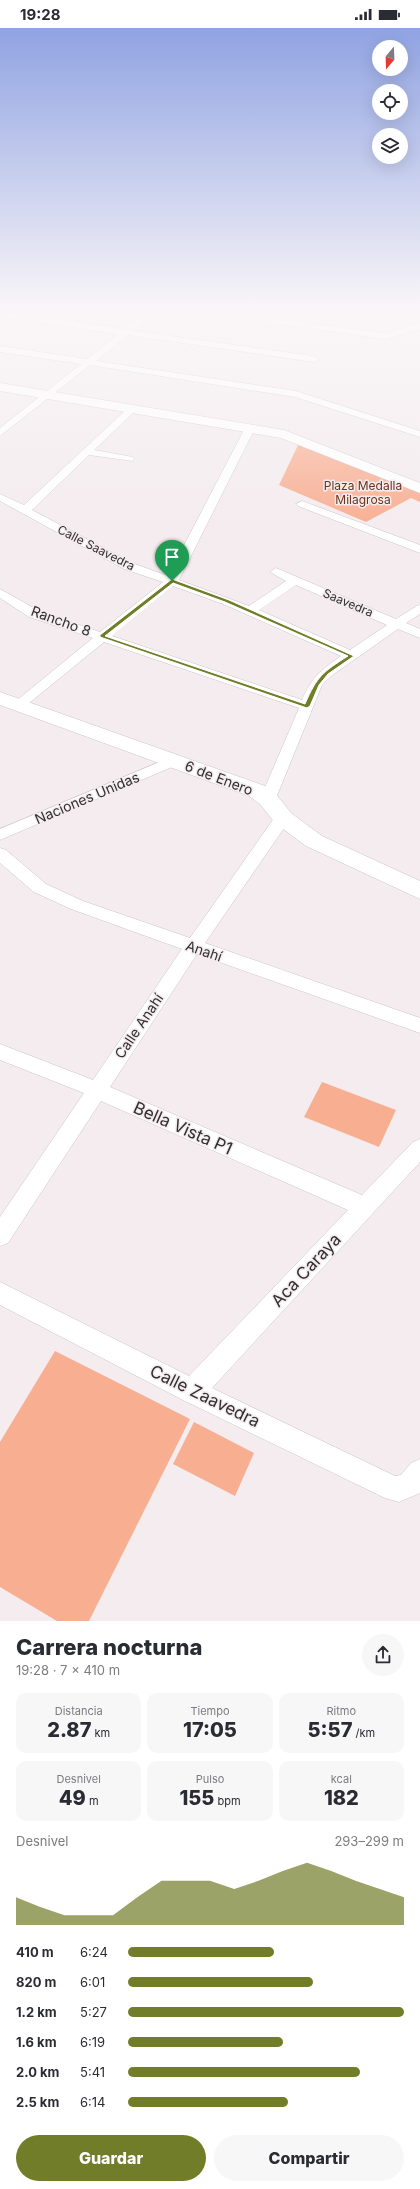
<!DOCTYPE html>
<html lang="es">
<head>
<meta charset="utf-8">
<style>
	body { margin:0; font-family:Inter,sans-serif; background:#f7f7f7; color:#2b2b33; height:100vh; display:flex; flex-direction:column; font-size:15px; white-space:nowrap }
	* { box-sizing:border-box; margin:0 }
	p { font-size:13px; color:#7c7c81 }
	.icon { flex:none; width:22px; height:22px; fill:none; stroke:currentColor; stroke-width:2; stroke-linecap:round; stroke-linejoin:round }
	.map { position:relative; height:1593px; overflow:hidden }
	.drawer { display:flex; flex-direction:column; background:#fff; flex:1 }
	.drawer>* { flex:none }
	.needle { width:26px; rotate:199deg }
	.controls { position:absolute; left:372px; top:12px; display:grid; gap:8px }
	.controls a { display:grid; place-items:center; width:36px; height:36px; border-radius:50%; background:#fff; box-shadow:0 4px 16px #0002; font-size:20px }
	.pin { position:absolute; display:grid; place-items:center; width:34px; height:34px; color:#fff; margin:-41px -17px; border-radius:50% 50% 50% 0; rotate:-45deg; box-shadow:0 0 4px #0007 }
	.pin .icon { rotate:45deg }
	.round { display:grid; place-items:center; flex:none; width:42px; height:42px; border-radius:21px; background:#f7f7f7 }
	.summary { display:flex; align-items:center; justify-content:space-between; height:68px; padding:0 16px }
	h1 { font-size:22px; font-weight:800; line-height:30px }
	.stats { display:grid; grid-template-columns:repeat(3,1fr); gap:6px; height:68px; padding:4px 16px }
	.stats div { display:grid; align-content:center; border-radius:10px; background:#f7f7f7; text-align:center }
	.stats b { font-size:20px; font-weight:800 }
	.stats small { font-size:11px; font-weight:400 }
	.stats p { font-size:11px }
	.chart { height:112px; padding:8px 16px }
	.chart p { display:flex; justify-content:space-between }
	.chart svg { width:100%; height:72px; margin-top:4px; fill:#727d29; opacity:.7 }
	.primary-button { display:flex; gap:8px; margin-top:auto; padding:8px 16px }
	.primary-button a { flex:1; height:46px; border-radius:24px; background:#727d29; color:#fff; font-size:16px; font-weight:800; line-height:46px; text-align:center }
	.primary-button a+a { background:#f7f7f7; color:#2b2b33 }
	ul { padding:0 16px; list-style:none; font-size:13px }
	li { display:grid; grid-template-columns:64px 48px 1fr; align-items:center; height:30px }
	li i { height:10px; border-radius:5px; background:#727d29 }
	.status { display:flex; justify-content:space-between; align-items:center; height:28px; padding:0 20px; background:#fff; direction:ltr }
	.status svg { height:11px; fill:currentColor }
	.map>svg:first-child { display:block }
</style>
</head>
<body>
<div class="status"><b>19:28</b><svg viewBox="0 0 49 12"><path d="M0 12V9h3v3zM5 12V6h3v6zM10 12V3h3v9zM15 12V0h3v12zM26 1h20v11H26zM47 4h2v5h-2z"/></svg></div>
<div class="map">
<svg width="420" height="1593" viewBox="0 0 420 1593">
	<rect width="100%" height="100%" fill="#f4ecef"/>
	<g fill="#f8ae91">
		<polygon points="300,413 420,461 420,474 411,470 366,494 279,457"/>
		<polygon points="322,1054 396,1082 379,1119 304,1089"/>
		<polygon points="55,1323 190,1391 89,1593 57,1593 0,1559 0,1414"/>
		<polygon points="194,1394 254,1425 235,1468 173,1436"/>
	</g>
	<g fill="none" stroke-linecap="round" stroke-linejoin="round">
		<g stroke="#ccc4c7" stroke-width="1">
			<g id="street">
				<polygon points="153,279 162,279 134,303 314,328 319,331 314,334 128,307 96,333 296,363 420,403 420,409 295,369 90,337 0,408 0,400 81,336 0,324 0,318 87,331 119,306 0,289 0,283 125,301"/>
				<polygon points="166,279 187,279 304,294 317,279 325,279 312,296 385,305 420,295 420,301 385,311 170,281"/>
				<path d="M132,378L135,379V383L94,422L133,429L134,431L133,433L89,427L32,482L132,535L168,548L245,400L250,397L255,400L179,552L249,578L286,553L270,544L276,540L396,591L420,576V586L406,595L420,601V610L398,601L331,648L322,657L274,775H262L260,771L299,680L104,614L23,680H13L11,677L93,610L29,589L0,570V561L39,583L100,604L163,554L124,541L0,473V466L24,477L129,379ZM296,557L387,597L350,622L259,582ZM173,558L223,576L341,628C321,642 312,649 302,672L112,608Z"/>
				<polygon points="302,473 420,517 420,525 298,478 296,476"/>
				<polygon points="174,728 179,730 182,733 179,736 0,812 0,801"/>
				<polygon points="283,785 289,786 291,790 205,915 420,990 420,1005 197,926 110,1059 362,1167 413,1114 420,1111 420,1134 212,1360 395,1448 401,1447 411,1435 420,1431 420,1465 399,1474 385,1470 183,1372 0,1277 0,1254 189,1348 348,1182 101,1073 8,1215 0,1218 0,1189 84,1065 0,1032 0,1016 93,1052 182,921 71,881 34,864 0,835 0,820 6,822 46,856 83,873 190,910 277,786"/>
			</g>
		</g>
		<g stroke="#ccc4c7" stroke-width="1">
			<g id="secondary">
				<polygon points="0,355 284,402 420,455 420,465 281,410 0,363"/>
				<polygon points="0,664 265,758 276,766 291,785 322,808 420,853 420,871 306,818 275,795 260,776 249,768 0,677"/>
			</g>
		</g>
		<use href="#street" fill="#fff" fill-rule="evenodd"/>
		<use href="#secondary" fill="#fff" fill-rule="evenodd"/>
	</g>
	<linearGradient id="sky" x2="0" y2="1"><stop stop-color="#90a3e2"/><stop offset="0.56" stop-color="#faf6f8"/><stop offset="1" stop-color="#faf6f8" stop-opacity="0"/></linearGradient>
	<rect width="420" height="502" fill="url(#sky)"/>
	<path fill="#727d29" stroke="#fff" fill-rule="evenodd" d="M172,551L229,572L354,628L328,646L319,657L310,678L307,680L100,609V607ZM173,555L225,574L348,628C323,644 317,648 305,676L105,608Z"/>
	<g text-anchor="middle" stroke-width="3" stroke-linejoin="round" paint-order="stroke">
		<g font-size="12" fill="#6c3219" stroke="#f4ecef">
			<text x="363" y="462">Plaza Medalla<tspan x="363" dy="14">Milagrosa</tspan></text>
		</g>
		<g font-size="12" fill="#322f30" stroke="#f4ecef">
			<text transform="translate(96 520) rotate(27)" y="4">Calle Saavedra</text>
			<text transform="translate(348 575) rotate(23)" y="4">Saavedra</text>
		</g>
		<g font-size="14" fill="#322f30" stroke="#f4ecef">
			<text transform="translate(61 593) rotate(20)" y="5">Rancho 8</text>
			<text transform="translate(219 750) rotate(21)" y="5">6 de Enero</text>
			<text transform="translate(87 770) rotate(-23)" y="5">Naciones Unidas</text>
			<text transform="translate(204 923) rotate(19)" y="5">Anahí</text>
			<text transform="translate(139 998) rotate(-56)" y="5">Calle Anahí</text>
		</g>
		<g font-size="17" fill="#322f30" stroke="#f4ecef">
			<text transform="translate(183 1100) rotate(24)" y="6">Bella Vista P1</text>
			<text transform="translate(306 1242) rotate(-47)" y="6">Aca Caraya</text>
			<text transform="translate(205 1368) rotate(26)" y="6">Calle Zaavedra</text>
		</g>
	</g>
</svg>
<div class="controls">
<a><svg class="needle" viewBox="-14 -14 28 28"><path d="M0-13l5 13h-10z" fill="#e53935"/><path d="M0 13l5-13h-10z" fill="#7c7c81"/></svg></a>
<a><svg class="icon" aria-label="locate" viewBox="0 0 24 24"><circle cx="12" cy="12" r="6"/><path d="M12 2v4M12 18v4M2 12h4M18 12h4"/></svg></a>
<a><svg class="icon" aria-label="layers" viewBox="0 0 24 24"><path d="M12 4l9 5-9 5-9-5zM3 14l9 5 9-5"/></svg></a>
</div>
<div class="pin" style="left:172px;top:553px;background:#1e9e55"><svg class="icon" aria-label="arrive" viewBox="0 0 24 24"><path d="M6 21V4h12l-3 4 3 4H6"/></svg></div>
</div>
<section class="drawer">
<div class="summary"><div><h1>Carrera nocturna</h1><p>19:28 · 7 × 410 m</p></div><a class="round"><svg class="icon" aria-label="share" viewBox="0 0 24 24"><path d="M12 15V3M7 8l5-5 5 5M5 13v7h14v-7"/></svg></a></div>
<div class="stats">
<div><p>Distancia</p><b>2.87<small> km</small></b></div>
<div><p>Tiempo</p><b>17:05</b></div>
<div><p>Ritmo</p><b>5:57<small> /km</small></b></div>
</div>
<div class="stats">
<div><p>Desnivel</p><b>49<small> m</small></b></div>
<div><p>Pulso</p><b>155<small> bpm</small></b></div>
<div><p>kcal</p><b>182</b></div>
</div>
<div class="chart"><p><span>Desnivel</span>293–299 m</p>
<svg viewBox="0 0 160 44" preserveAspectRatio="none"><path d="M0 44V27L10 33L20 38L30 38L40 38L50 27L60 17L70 17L80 17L90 22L100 17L110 11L120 6L130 11L140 17L150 22L160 27V44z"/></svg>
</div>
<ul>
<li><b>410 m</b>6:24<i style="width:53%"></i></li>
<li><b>820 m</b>6:01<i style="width:67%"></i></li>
<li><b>1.2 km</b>5:27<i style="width:100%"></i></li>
<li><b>1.6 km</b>6:19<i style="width:56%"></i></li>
<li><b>2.0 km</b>5:41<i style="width:84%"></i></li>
<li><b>2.5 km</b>6:14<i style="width:58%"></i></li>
</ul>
<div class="primary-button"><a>Guardar</a><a>Compartir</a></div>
</section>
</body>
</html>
